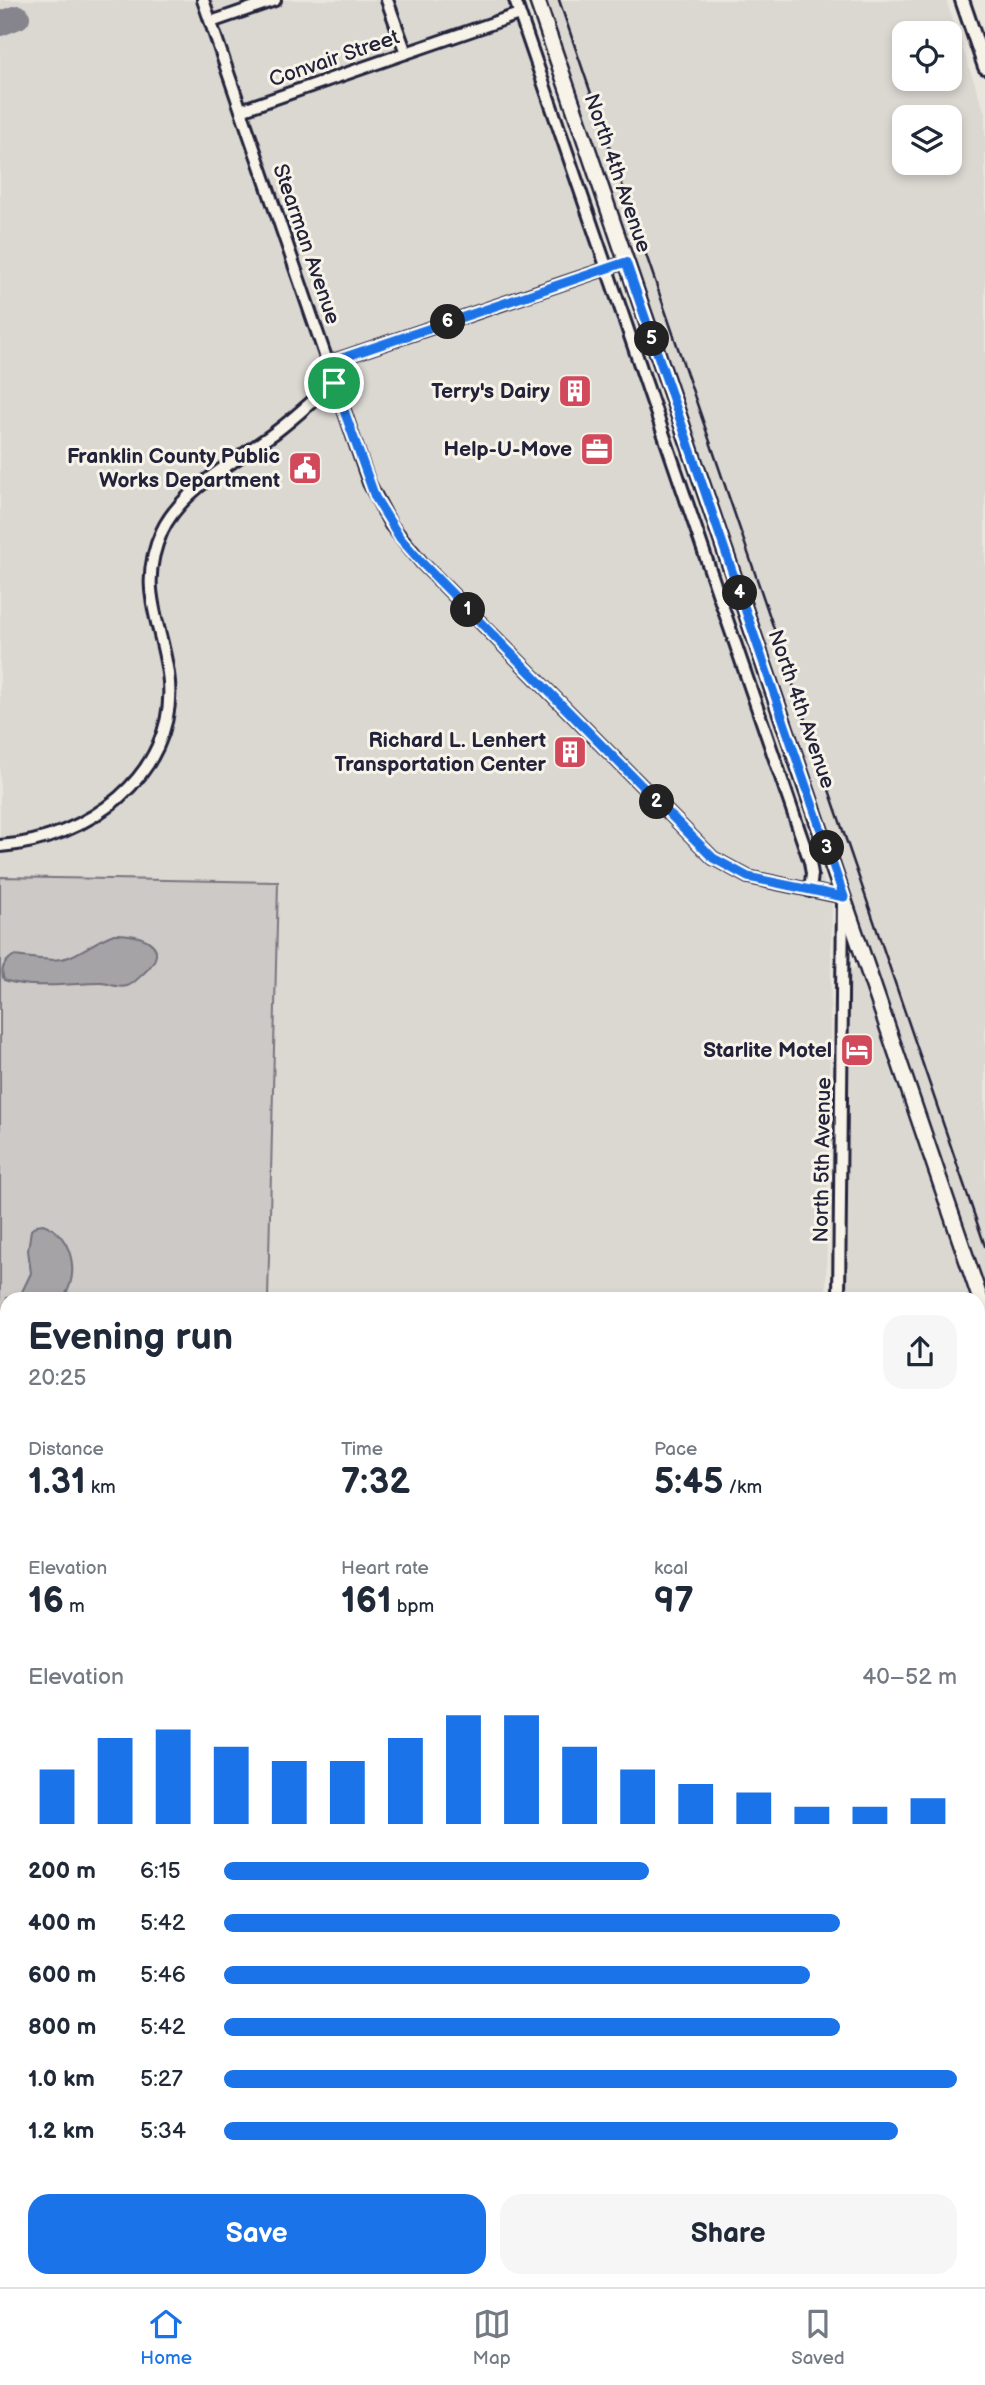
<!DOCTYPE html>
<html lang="en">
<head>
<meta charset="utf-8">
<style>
	body { margin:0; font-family:"Balsamiq Sans",sans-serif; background:#f6f6f7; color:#1f2937; height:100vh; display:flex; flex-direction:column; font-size:26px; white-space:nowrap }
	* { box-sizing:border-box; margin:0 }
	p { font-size:23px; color:#747a83 }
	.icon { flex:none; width:38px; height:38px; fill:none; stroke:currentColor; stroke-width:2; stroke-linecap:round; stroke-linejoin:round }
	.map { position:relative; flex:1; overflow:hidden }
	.panel { position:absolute; left:0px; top:1292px; width:985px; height:996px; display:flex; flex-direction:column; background:#fff; border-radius:21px 21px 0 0; box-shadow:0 4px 10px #0003 }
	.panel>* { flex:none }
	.buttons { position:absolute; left:892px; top:21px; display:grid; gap:14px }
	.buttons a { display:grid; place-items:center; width:70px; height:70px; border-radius:14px; background:#fff; box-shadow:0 4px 10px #0003; font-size:35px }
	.pin { position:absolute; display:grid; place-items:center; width:60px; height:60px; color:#fff; margin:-30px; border:4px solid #fff; border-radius:50%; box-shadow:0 2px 7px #0007 }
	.km { position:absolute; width:35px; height:35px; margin:-18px; border-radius:50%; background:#222; color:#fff; font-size:19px; line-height:35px; text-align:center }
	.round { display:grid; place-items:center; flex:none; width:74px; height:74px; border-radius:21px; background:#f6f6f7 }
	.summary { display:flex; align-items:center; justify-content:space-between; height:119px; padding:0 28px }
	h1 { font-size:38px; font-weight:700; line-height:52px }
	.figures { display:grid; grid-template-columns:repeat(3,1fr); gap:10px; height:119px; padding:7px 28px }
	.figures div { display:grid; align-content:center }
	.figures b { font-size:35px; font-weight:700 }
	.figures small { font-size:19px; font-weight:400 }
	.figures p { font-size:19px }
	.chart { height:196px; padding:14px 28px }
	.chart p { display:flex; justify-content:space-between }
	.chart svg { width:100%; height:126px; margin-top:7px; stroke:#1a73e8; stroke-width:6 }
	.button { display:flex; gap:14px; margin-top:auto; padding:14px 28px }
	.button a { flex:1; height:80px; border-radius:21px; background:#1a73e8; color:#fff; font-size:28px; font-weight:700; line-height:80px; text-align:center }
	.button a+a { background:#f6f6f7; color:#1f2937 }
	ul { padding:0 28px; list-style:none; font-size:23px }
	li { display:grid; grid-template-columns:112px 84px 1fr; align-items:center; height:52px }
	li i { height:18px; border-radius:9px; background:#1a73e8 }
	.dock { display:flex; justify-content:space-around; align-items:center; height:98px; border-top:2px solid #e0e1e3; background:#fff; font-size:19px; color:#747a83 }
	.dock a { display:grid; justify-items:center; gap:4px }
	.dock .on { color:#1a73e8 }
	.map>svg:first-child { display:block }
</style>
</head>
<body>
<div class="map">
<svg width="985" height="2287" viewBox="0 0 985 2287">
	<rect width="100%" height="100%" fill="#eae6de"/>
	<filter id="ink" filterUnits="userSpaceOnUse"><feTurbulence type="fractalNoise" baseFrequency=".0143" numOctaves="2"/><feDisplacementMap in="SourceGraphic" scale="14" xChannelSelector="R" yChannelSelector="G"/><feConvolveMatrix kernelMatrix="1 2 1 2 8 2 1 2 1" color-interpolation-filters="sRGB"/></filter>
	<g filter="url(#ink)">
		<g fill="#dbd8d2" fill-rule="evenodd">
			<polygon points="0,0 522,0 832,905 826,1298 268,1298 278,882 0,877"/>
			<path d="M547,0H946L985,113V1289ZM905,33H950V79H905ZM905,117H950V163H905Z"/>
			<polygon points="855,967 864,971 975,1298 845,1298 849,973"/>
			<polygon points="978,1309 985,1329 985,1432 978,1432"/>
			<rect x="978" y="1445" width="7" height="210"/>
			<polygon points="985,1981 985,2287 829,2287 829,2280 978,2280 978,1983"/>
		</g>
		<g fill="#cdc9c6" stroke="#787680" stroke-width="2">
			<polygon points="0,877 278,882 268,1298 7,1298 7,1642 0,1629"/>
			<polygon points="0,1842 7,1844 7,1923 0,1923"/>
		</g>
		<g fill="#a6a3a6" stroke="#716f7b" stroke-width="2">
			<path d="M114,934C140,933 175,945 144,973C139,977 133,985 127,986C117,989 110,983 101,983C69,983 34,990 4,980C0,970 4,962 13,956C29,957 53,963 69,957C84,951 97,940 114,934Z"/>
			<path d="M43,1224C72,1234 81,1275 63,1298H19L31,1273L28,1250L31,1230L37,1225Z"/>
		</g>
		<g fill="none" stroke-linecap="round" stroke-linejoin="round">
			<polyline stroke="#86848c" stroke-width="24" points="0,24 18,17"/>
			<g stroke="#22223b" stroke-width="16">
				<g id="minor">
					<polyline points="203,0 369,483 391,525 422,563 713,858 748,877 843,897 839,1298"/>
					<polyline points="387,0 406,53"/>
					<polyline points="515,0 810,862 812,874 810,891"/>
					<polyline points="211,22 275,0"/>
					<polyline points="241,110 519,14"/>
					<polyline points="327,363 626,262"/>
					<path d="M0,846C86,840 176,776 169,682C164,625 135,591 162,531C182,488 240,459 277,431C297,416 315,398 334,383"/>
					<polyline points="978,1439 985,1439"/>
					<polyline points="0,1794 7,1796"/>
					<polyline points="0,2065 7,2065"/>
					<polyline points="0,2183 7,2183"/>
					<polyline points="0,2283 62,2284 81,2287"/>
					<polyline points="283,2287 284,2280"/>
					<polyline points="551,2287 552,2280"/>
					<polyline points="820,2287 820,2280"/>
				</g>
			</g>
			<g stroke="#22223b" stroke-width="18">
				<polyline id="tertiary" points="962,0 985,67"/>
			</g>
			<g stroke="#22223b" stroke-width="19">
				<polyline id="secondary" points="537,0 985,1313"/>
			</g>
			<g stroke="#22223b" stroke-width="24">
				<g id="motorway">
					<polyline points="978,1693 985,1693"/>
					<polyline points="978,1777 985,1775"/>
					<polyline points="978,1804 985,1802"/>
					<polyline points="0,1956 7,1956"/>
					<polyline points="978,1961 985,1959"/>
					<polyline points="0,1982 7,1982"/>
				</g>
			</g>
			<use href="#minor" stroke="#f7f3e8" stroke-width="10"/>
			<use href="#tertiary" stroke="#f7f3e8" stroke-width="12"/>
			<use href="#secondary" stroke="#f7f3e8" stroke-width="14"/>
			<use href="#motorway" stroke="#f7f3e8" stroke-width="19"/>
			<polyline stroke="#22223b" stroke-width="2.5" points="559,0 985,1246"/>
		</g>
	</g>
	<g fill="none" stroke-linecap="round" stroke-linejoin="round" filter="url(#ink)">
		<g stroke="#fff" stroke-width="14">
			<polygon id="route" points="626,262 844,897 748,877 713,858 422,563 400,538 375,497 327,363"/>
		</g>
		<use href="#route" stroke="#1a73e8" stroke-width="9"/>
	</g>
	<defs>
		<g id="building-square" transform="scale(1.75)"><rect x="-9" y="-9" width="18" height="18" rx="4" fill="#d1495b" stroke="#f7f3e8"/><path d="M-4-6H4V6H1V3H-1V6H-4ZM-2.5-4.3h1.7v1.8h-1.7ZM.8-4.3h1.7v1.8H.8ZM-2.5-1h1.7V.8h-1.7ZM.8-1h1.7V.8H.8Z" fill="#fff"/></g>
		<g id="office-square" transform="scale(1.75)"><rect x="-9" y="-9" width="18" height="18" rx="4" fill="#d1495b" stroke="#f7f3e8"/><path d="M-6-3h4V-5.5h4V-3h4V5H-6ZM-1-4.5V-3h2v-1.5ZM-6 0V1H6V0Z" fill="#fff"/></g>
		<g id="civic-square" transform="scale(1.75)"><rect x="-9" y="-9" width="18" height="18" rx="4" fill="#d1495b" stroke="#f7f3e8"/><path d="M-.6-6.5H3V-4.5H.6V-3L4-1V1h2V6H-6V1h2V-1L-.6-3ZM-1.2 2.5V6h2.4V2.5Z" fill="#fff"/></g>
		<g id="hotel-square" transform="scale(1.75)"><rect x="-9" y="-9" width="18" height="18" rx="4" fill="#d1495b" stroke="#f7f3e8"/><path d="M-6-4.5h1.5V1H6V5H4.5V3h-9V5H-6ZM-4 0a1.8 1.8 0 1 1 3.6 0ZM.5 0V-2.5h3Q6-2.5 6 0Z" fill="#fff"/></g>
	</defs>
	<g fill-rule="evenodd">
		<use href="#building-square" x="575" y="391"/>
		<use href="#office-square" x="597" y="449"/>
		<use href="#civic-square" x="305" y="468"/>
		<use href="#building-square" x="570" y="752"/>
		<use href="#hotel-square" x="857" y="1050"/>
	</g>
	<g text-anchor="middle" stroke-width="6" stroke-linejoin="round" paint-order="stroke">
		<g font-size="21" fill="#22223b" stroke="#f7f3e8">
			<text transform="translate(334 58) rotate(-19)" y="7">Convair Street</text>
			<text transform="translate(618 173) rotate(71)" y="7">North 4th Avenue</text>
			<text transform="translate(307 244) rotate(71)" y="7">Stearman Avenue</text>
			<text transform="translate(802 709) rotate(71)" y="7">North 4th Avenue</text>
			<text transform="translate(822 1160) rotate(-89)" y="7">North 5th Avenue</text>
		</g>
		<g font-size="21" font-weight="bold" fill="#22223b" stroke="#f7f3e8" text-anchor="end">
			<text x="550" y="398">Terry's Dairy</text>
			<text x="572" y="456">Help-U-Move</text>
			<text x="280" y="463">Franklin County Public<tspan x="280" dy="24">Works Department</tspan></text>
			<text x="546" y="747">Richard L. Lenhert<tspan x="546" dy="24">Transportation Center</tspan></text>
			<text x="832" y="1057">Starlite Motel</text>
		</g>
	</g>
</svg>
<div class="buttons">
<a><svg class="icon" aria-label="locate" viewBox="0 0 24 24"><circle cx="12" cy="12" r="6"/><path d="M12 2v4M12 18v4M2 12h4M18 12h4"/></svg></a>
<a><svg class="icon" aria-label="layers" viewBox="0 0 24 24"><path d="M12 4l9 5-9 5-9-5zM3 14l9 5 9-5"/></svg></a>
</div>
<div class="pin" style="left:334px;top:383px;background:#1e9e55"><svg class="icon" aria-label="arrive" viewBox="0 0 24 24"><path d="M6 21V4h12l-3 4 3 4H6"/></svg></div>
<b class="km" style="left:468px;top:610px">1</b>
<b class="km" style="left:657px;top:802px">2</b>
<b class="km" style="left:827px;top:848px">3</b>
<b class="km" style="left:740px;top:593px">4</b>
<b class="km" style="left:652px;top:339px">5</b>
<b class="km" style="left:448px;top:322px">6</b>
<section class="panel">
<div class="summary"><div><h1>Evening run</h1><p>20:25</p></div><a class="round"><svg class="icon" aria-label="share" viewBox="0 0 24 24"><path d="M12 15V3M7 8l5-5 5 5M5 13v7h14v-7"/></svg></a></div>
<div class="figures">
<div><p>Distance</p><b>1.31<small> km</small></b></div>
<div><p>Time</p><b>7:32</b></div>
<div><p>Pace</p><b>5:45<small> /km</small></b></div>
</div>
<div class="figures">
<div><p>Elevation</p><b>16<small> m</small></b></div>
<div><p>Heart rate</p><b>161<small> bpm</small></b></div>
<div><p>kcal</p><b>97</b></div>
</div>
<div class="chart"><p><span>Elevation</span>40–52 m</p>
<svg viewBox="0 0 160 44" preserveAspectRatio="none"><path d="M5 44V25M15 44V14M25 44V11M35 44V17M45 44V22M55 44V22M65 44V14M75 44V6M85 44V6M95 44V17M105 44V25M115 44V30M125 44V33M135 44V38M145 44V38M155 44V35"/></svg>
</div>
<ul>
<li><b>200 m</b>6:15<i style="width:58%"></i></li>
<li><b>400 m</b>5:42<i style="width:84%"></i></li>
<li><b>600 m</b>5:46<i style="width:80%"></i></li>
<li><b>800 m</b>5:42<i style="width:84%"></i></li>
<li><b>1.0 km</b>5:27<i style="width:100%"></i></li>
<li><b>1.2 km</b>5:34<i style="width:92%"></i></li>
</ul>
<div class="button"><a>Save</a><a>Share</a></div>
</section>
</div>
<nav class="dock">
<a class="on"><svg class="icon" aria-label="home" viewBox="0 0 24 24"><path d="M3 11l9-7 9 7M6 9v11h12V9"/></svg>Home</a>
<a><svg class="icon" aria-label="map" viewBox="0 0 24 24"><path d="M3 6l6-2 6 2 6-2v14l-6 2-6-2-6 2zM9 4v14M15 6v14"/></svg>Map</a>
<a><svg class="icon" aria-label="saved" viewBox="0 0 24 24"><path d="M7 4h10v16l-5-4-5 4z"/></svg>Saved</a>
</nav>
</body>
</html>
